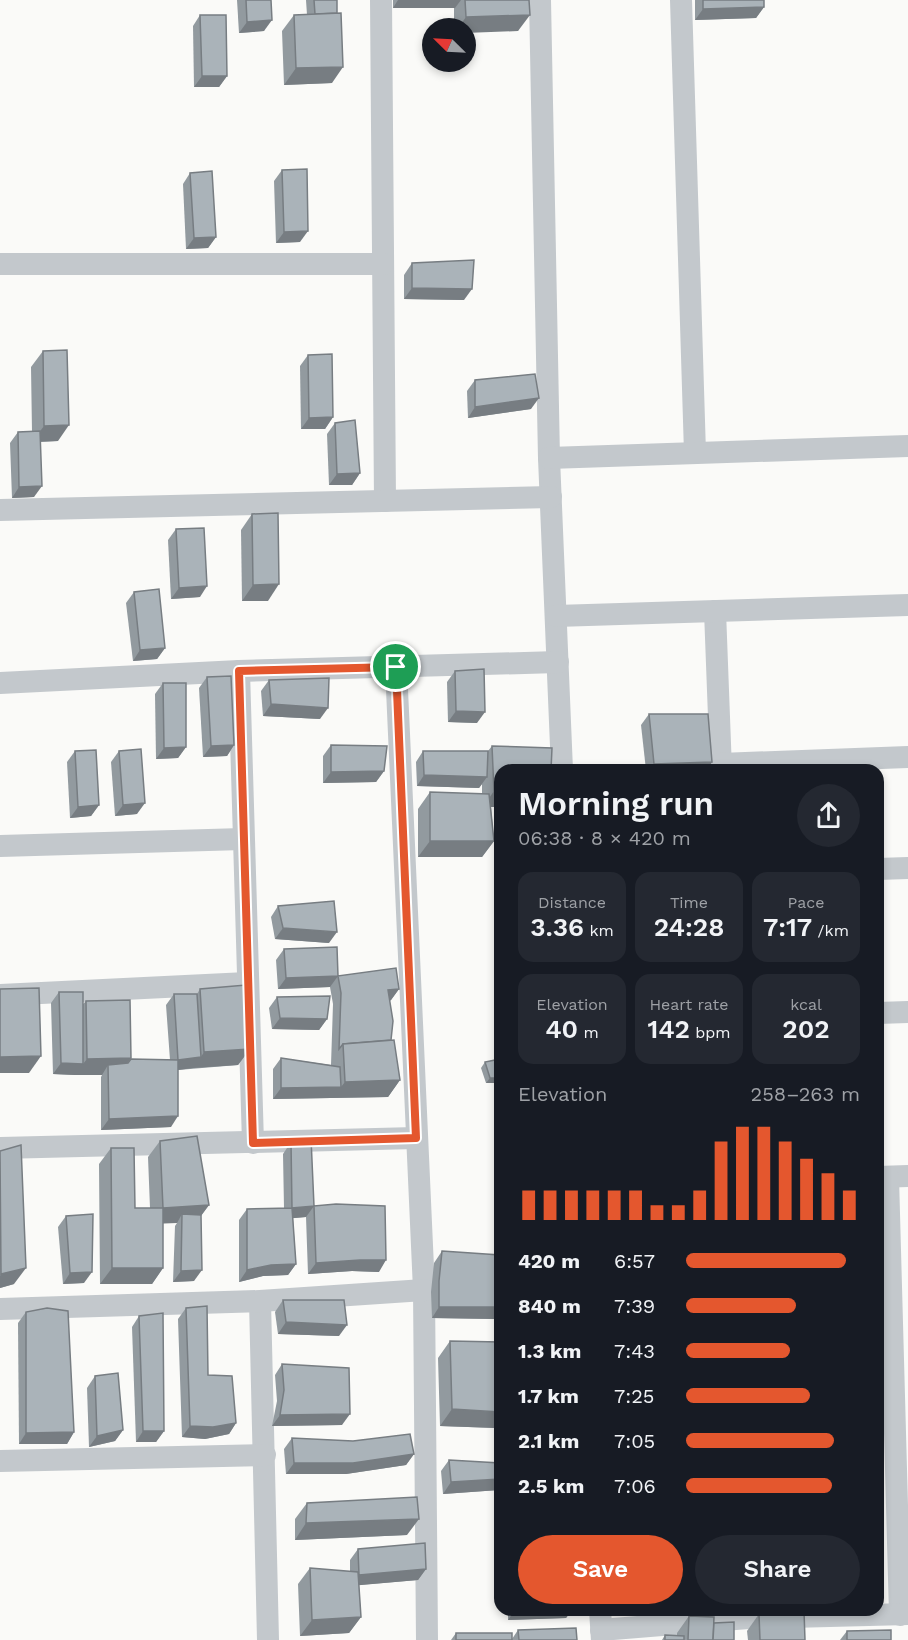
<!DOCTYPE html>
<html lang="en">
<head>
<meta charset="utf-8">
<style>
	body { margin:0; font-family:"Work Sans",sans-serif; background:#242831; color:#f1f3f6; height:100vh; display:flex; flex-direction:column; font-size:22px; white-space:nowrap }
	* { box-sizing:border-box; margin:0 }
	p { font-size:20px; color:#9ea1a6 }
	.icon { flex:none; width:33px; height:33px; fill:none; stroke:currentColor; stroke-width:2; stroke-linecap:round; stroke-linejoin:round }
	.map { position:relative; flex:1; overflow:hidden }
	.drawer { position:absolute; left:494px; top:764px; width:390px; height:852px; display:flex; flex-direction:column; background:#171b24; border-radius:18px; box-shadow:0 3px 9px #0003 }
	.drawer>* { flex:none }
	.needle { width:39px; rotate:294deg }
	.tools { position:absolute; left:422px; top:18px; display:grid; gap:12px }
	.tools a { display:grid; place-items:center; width:54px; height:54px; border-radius:50%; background:#171b24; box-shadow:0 3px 9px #0003; font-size:30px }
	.pin { position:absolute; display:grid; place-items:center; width:51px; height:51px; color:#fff; margin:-26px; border:3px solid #fff; border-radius:50%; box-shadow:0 2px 6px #0007 }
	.round { display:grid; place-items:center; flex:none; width:63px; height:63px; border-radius:32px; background:#242831 }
	.headline { display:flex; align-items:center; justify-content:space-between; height:102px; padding:0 24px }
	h1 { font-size:33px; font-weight:600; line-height:45px }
	.figures { display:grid; grid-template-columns:repeat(3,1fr); gap:9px; height:102px; padding:6px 24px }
	.figures div { display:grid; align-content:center; border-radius:15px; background:#242831; text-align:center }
	.figures b { font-size:26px; font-weight:600 }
	.figures small { font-size:16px; font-weight:400 }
	.figures p { font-size:16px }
	.chart { height:168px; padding:12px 24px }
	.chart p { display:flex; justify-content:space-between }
	.chart svg { width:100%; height:108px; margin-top:6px; stroke:#e4572e; stroke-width:6 }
	.cta { display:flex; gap:12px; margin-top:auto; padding:12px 24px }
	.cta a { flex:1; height:69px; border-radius:36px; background:#e4572e; color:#fff; font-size:24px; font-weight:600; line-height:69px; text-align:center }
	.cta a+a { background:#242831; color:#f1f3f6 }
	ul { padding:0 24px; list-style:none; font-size:20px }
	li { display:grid; grid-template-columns:96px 72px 1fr; align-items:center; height:45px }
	li i { height:15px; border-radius:8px; background:#e4572e }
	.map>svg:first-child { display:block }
</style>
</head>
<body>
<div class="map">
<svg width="908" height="1640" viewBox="0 0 908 1640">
	<rect width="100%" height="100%" fill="#fafaf8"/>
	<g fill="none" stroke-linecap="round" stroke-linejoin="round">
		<g stroke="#c3c8cc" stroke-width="22">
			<polyline points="381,0 385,501"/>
			<polyline points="540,0 549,458 562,770"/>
			<polyline points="681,0 695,453"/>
			<polyline points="0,264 383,264"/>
			<polyline points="549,458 908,446"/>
			<polyline points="0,510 551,497"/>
			<polyline points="715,611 721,770"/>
			<polyline points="556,616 908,605"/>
			<polyline points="396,667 424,1290 427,1640"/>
			<polyline points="239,671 253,1143"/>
			<polyline points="0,683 239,671 558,662"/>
			<polyline points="720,764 908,757"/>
			<polyline points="0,846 243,839"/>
			<polyline points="878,869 908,868"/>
			<polyline points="0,995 247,983"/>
			<polyline points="878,1013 908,1012"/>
			<polyline points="0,1148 416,1138"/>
			<polyline points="878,1177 908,1176"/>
			<polyline points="888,1177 900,1615"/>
			<polyline points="260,1301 268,1640"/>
			<polyline points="0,1309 260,1301 424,1290"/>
			<polyline points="0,1461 265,1455"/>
			<polyline points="600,1610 602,1640"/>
			<polyline points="601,1630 748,1618 908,1614"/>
		</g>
	</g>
	<g fill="#929a9f">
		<polygon points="237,0 271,0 264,31 239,33"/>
		<polygon points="306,0 337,0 332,83 284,85 282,31 294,15 307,15"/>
		<polygon points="393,0 529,0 518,31 454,28 454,8 393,8"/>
		<polygon points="695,0 764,0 764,7 756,18 695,20"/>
		<polygon points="200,15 227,76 219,87 194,87 193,26"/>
		<polygon points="282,170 300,242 276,243 274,181"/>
		<polygon points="190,173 216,237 208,248 186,249 183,184"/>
		<polygon points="412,263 464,300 404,299 404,275"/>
		<polygon points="43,351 58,441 40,442 34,497 12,498 10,443 18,432 32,432 31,367"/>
		<polygon points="308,355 333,417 325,429 301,429 300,366"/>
		<polygon points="475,380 531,409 468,418 467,391"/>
		<polygon points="335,423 360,473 352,485 329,485 327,434"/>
		<polygon points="252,514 268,601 242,601 241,530"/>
		<polygon points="176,529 200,597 171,599 168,540"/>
		<polygon points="134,592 165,648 157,659 133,661 126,603"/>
		<polygon points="455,671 477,723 448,722 447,682"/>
		<polygon points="207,677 234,745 227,756 203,757 199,688"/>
		<polygon points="269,680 320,719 263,716 261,691"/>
		<polygon points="163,683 186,747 178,758 156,759 155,694"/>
		<polygon points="649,714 707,770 646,770 641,725"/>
		<polygon points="331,745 384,771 376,782 323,783 323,756"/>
		<polygon points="492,746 552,748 491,807 494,841 482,857 418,857 418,809 430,792 482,794 482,784 479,788 417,786 416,762 423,751 488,751"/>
		<polygon points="75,751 99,805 91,816 70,818 67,762"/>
		<polygon points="119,751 137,814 115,816 111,762"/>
		<polygon points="278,906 329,943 275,939 271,917"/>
		<polygon points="284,949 338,976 399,989 391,1000 390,1001 391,1040 400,1080 388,1097 273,1099 273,1069 281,1058 331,1065 333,1004 330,987 278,989 276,960"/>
		<polygon points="200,989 250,1049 238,1065 178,1070 171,1127 101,1130 101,1077 102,1075 75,1075 53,1074 51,1003 59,992 83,1004 86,1001 131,1059 170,1060 166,1005 174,994 197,994"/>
		<polygon points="277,997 327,1019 319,1030 272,1029 269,1008"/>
		<polygon points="500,1059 500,1083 486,1083 481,1068 485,1062"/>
		<polygon points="160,1141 209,1205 201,1216 194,1281 173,1282 175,1226 177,1223 163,1223 163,1268 152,1284 100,1284 99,1164 111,1148 135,1208 150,1208 148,1157"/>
		<polygon points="291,1142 314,1206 379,1272 352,1271 308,1274 306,1217 293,1218 296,1264 288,1275 263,1276 239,1282 239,1220 247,1209 284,1208 283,1154"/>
		<polygon points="0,1151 14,1284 0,1288"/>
		<polygon points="66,1216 84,1283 63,1284 58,1227"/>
		<polygon points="442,1251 500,1307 500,1429 499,1424 496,1428 440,1426 438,1358 450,1341 497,1342 496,1317 495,1319 432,1318 431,1292 434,1263"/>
		<polygon points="283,1300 339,1336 278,1334 275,1312"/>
		<polygon points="186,1308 208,1375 236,1423 229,1434 205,1439 182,1437 178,1319"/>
		<polygon points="26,1312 74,1432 67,1444 19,1444 18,1323"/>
		<polygon points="139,1316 164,1431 156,1442 136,1442 132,1327"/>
		<polygon points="282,1364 342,1425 272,1426 277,1401 275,1375"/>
		<polygon points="95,1376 123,1430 115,1441 89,1447 87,1388"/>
		<polygon points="292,1438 414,1454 406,1465 346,1474 286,1474 284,1449"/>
		<polygon points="500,1446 499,1490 443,1494 441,1471 449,1460 498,1463 498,1448"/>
		<polygon points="307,1503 407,1535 295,1540 295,1519"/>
		<polygon points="358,1549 426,1569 418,1580 359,1585 361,1617 349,1633 300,1636 298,1584 310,1568 350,1572 350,1560"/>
		<polygon points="508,1610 572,1610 566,1618 508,1620"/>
		<polygon points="759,1614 805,1640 748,1640 747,1631"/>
		<polygon points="689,1616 714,1623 734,1640 662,1640 665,1635 677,1635 677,1633"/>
		<polygon points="518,1630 577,1640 451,1640 456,1633 512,1639"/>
		<polygon points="847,1631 891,1640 840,1640"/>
	</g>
	<g fill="#777d82">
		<polygon points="398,0 461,0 455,8 393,8"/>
		<polygon points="764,7 756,18 695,20 703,9"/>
		<polygon points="530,15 518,31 465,33 465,28 458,28 466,17"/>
		<polygon points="272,20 264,31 239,33 247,22"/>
		<polygon points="343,67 332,83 284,85 296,68"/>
		<polygon points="202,76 227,76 219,87 194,87"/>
		<polygon points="308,231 300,242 276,243 284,232"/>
		<polygon points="216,237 208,248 186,249 194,238"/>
		<polygon points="412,288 472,289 464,300 404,299"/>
		<polygon points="539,398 531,409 468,418 475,407"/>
		<polygon points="333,417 325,429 301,429 309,418"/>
		<polygon points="69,425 58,441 32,442 44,426"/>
		<polygon points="360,473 352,485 329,485 337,474"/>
		<polygon points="42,486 34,497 12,498 19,487"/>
		<polygon points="279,584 268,601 242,601 253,585"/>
		<polygon points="207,586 200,597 171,599 179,588"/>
		<polygon points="165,648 157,659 133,661 140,650"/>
		<polygon points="271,704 328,708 320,719 263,716"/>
		<polygon points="456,711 485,712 477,723 448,722"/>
		<polygon points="234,745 227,756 203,757 211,746"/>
		<polygon points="186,747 178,758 156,759 164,748"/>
		<polygon points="712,762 707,770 650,770 654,764"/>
		<polygon points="384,771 376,782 323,783 331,772"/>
		<polygon points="424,775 487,777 479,788 417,786"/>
		<polygon points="494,791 500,791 500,807 483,807"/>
		<polygon points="145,803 137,814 115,816 123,805"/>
		<polygon points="99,805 91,816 70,818 78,807"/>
		<polygon points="430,841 494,841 482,857 418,857"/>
		<polygon points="283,928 337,932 329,943 275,939"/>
		<polygon points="338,976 330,987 278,989 286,978"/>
		<polygon points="399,989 391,1000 381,1001 388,990"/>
		<polygon points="280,1018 327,1019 319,1030 272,1029"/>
		<polygon points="250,1049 238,1065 193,1068 171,1071 178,1060 201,1057 204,1052"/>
		<polygon points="41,1056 29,1073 0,1073 0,1057"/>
		<polygon points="131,1058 120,1074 108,1065 102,1075 75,1075 53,1074 61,1063 83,1064 87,1059"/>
		<polygon points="490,1078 500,1078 500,1083 486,1083"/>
		<polygon points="400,1080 388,1097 273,1099 281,1088 341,1087 345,1082"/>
		<polygon points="178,1116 171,1127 101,1130 109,1119"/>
		<polygon points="209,1205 197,1221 182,1214 177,1223 151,1224 163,1208"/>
		<polygon points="314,1206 306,1217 284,1219 292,1208"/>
		<polygon points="360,1260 386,1260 379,1272 352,1271 308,1274 316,1263"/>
		<polygon points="296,1264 288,1275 263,1276 239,1282 247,1270 271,1265"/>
		<polygon points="26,1268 14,1284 0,1288 0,1276 1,1274"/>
		<polygon points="112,1268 163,1268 152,1284 100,1284"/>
		<polygon points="202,1270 194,1281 173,1282 181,1271"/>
		<polygon points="92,1272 84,1283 63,1284 70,1273"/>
		<polygon points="439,1307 500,1307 500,1312 495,1319 432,1318"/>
		<polygon points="286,1322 347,1325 339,1336 278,1334"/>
		<polygon points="452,1409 500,1412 500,1423 496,1428 440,1426"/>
		<polygon points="350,1414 342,1425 272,1426 280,1415"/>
		<polygon points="236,1423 229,1434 205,1439 182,1437 190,1426"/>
		<polygon points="123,1430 115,1441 89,1447 97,1436"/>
		<polygon points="143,1431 164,1431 156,1442 136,1442"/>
		<polygon points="74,1432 67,1444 19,1444 26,1433"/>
		<polygon points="414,1454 406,1465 346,1474 286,1474 294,1463"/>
		<polygon points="500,1479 499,1490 443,1494 451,1482"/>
		<polygon points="419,1519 407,1535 295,1540 306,1523"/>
		<polygon points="426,1569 418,1580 350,1586 358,1575"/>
		<polygon points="515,1610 572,1610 566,1618 508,1620"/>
		<polygon points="361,1617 349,1633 300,1636 312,1620"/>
	</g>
	<g fill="#aab3b9" stroke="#777d82" stroke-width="1.5">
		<polygon points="246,0 271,0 272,20 247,22"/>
		<polygon points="314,0 337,0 337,13 315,14"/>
		<polygon points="465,0 529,0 530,15 466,17"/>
		<polygon points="703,0 764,0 764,7 703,9"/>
		<polygon points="341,13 343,67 296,68 294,15"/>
		<polygon points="200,15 226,15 227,76 202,76"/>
		<polygon points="307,169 308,231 284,232 282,170"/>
		<polygon points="212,171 216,237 194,238 190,173"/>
		<polygon points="474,260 472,289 412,288 412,263"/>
		<polygon points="67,350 69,425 44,426 43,351"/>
		<polygon points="332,354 333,417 309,418 308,355"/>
		<polygon points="535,374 539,398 475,407 475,380"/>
		<polygon points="355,420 360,473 337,474 335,423"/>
		<polygon points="40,431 42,486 19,487 18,432"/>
		<polygon points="278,513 279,584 253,585 252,514"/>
		<polygon points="204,528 207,586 179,588 176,529"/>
		<polygon points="159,589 165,648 140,650 134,592"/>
		<polygon points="484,669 485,712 456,711 455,671"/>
		<polygon points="231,676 234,745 211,746 207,677"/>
		<polygon points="329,678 328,708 271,704 269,680"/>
		<polygon points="163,683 186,683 186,747 164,748"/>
		<polygon points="649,714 708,714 712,762 654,764"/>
		<polygon points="331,745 387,746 384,771 331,772"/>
		<polygon points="492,746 552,748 551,770 500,770 500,791 494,791"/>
		<polygon points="141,749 145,803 123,805 119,751"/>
		<polygon points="96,750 99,805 78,807 75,751"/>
		<polygon points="423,751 488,751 487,777 424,775"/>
		<polygon points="430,792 489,794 494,841 430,841"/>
		<polygon points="334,901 337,932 283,928 278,906"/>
		<polygon points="337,947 338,976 396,968 399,989 388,990 393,1021 391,1040 343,1044 339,1049 341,993 338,976 286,978 284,949"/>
		<polygon points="246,985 250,1049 204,1052 200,989"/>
		<polygon points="39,988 41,1056 0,1057 0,989"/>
		<polygon points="59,992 83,992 83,1064 61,1063"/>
		<polygon points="174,994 197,994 201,1057 178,1060"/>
		<polygon points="330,996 327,1019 280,1018 277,997"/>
		<polygon points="130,1000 131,1058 87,1059 86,1001"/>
		<polygon points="394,1040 400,1080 345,1082 343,1044"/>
		<polygon points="281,1058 340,1067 341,1087 281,1088"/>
		<polygon points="131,1059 178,1060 178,1116 109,1119 108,1065 128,1063"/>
		<polygon points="500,1059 500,1078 490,1078 485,1062"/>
		<polygon points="197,1136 209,1205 163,1208 160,1141"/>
		<polygon points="311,1138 314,1206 336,1204 385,1206 386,1260 360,1260 316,1263 314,1206 292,1208 296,1264 271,1265 247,1270 247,1209 292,1208 291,1142"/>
		<polygon points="21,1145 26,1268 1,1274 0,1151"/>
		<polygon points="111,1148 134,1148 135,1208 163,1208 163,1268 112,1268"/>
		<polygon points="93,1214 92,1272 70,1273 66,1216"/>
		<polygon points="182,1214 201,1215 202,1270 181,1271"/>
		<polygon points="442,1251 500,1255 500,1307 439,1307 439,1281"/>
		<polygon points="283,1300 344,1300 347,1325 286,1322"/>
		<polygon points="207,1306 208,1375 232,1376 236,1423 213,1427 190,1426 186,1308"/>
		<polygon points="47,1308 68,1311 74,1432 26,1433 26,1312"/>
		<polygon points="163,1313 164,1431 143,1431 139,1316"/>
		<polygon points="450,1341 500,1342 500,1412 452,1409"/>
		<polygon points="878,1345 880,1345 881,1367 878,1368"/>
		<polygon points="282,1364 349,1368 350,1414 280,1415 284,1390"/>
		<polygon points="118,1373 123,1430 97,1436 95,1376"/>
		<polygon points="410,1434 414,1454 353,1463 294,1463 292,1438 353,1441"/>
		<polygon points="449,1460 500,1463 500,1479 451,1482"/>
		<polygon points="417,1497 419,1519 306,1523 307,1503"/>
		<polygon points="425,1543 426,1569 359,1575 358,1549"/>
		<polygon points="310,1568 358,1572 361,1617 312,1620"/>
		<polygon points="804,1611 805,1640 760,1640 759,1614"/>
		<polygon points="689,1616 714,1617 713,1640 688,1640"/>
		<polygon points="734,1622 734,1640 713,1640 714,1623"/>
		<polygon points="576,1628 577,1640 519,1640 518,1630"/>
		<polygon points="891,1630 891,1640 847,1640 847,1631"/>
		<rect x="456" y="1633" width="56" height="7"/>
		<polygon points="665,1635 684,1636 684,1640 665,1640"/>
	</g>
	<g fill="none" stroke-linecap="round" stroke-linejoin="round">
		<g stroke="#fff" stroke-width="12">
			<polygon id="route" points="396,667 416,1138 253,1143 239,671"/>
		</g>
		<use href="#route" stroke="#e4572e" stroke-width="8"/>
	</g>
</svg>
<div class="tools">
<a><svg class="needle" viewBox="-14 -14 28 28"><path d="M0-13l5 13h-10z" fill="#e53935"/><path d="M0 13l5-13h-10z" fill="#9ea1a6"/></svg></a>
</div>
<div class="pin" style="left:396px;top:667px;background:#1e9e55"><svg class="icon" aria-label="arrive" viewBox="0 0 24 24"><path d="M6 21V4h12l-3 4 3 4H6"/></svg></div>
<section class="drawer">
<div class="headline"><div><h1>Morning run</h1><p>06:38 · 8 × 420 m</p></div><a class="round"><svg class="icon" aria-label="share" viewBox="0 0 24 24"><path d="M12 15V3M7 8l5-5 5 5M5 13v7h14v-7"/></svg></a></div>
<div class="figures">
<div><p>Distance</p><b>3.36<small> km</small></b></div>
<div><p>Time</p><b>24:28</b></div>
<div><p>Pace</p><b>7:17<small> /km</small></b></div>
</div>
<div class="figures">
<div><p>Elevation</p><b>40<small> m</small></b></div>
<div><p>Heart rate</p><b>142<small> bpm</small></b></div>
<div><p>kcal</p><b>202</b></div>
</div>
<div class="chart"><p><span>Elevation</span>258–263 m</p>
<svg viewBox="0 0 160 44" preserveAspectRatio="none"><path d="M5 44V32M15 44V32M25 44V32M35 44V32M45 44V32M55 44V32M65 44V38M75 44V38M85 44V32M95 44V12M105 44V6M115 44V6M125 44V12M135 44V19M145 44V25M155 44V32"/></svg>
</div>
<ul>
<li><b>420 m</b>6:57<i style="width:92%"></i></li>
<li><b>840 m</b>7:39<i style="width:63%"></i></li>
<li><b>1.3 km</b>7:43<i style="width:60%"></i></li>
<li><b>1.7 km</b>7:25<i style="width:71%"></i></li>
<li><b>2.1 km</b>7:05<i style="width:85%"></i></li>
<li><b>2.5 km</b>7:06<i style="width:84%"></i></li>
</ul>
<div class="cta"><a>Save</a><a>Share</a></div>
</section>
</div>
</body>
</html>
